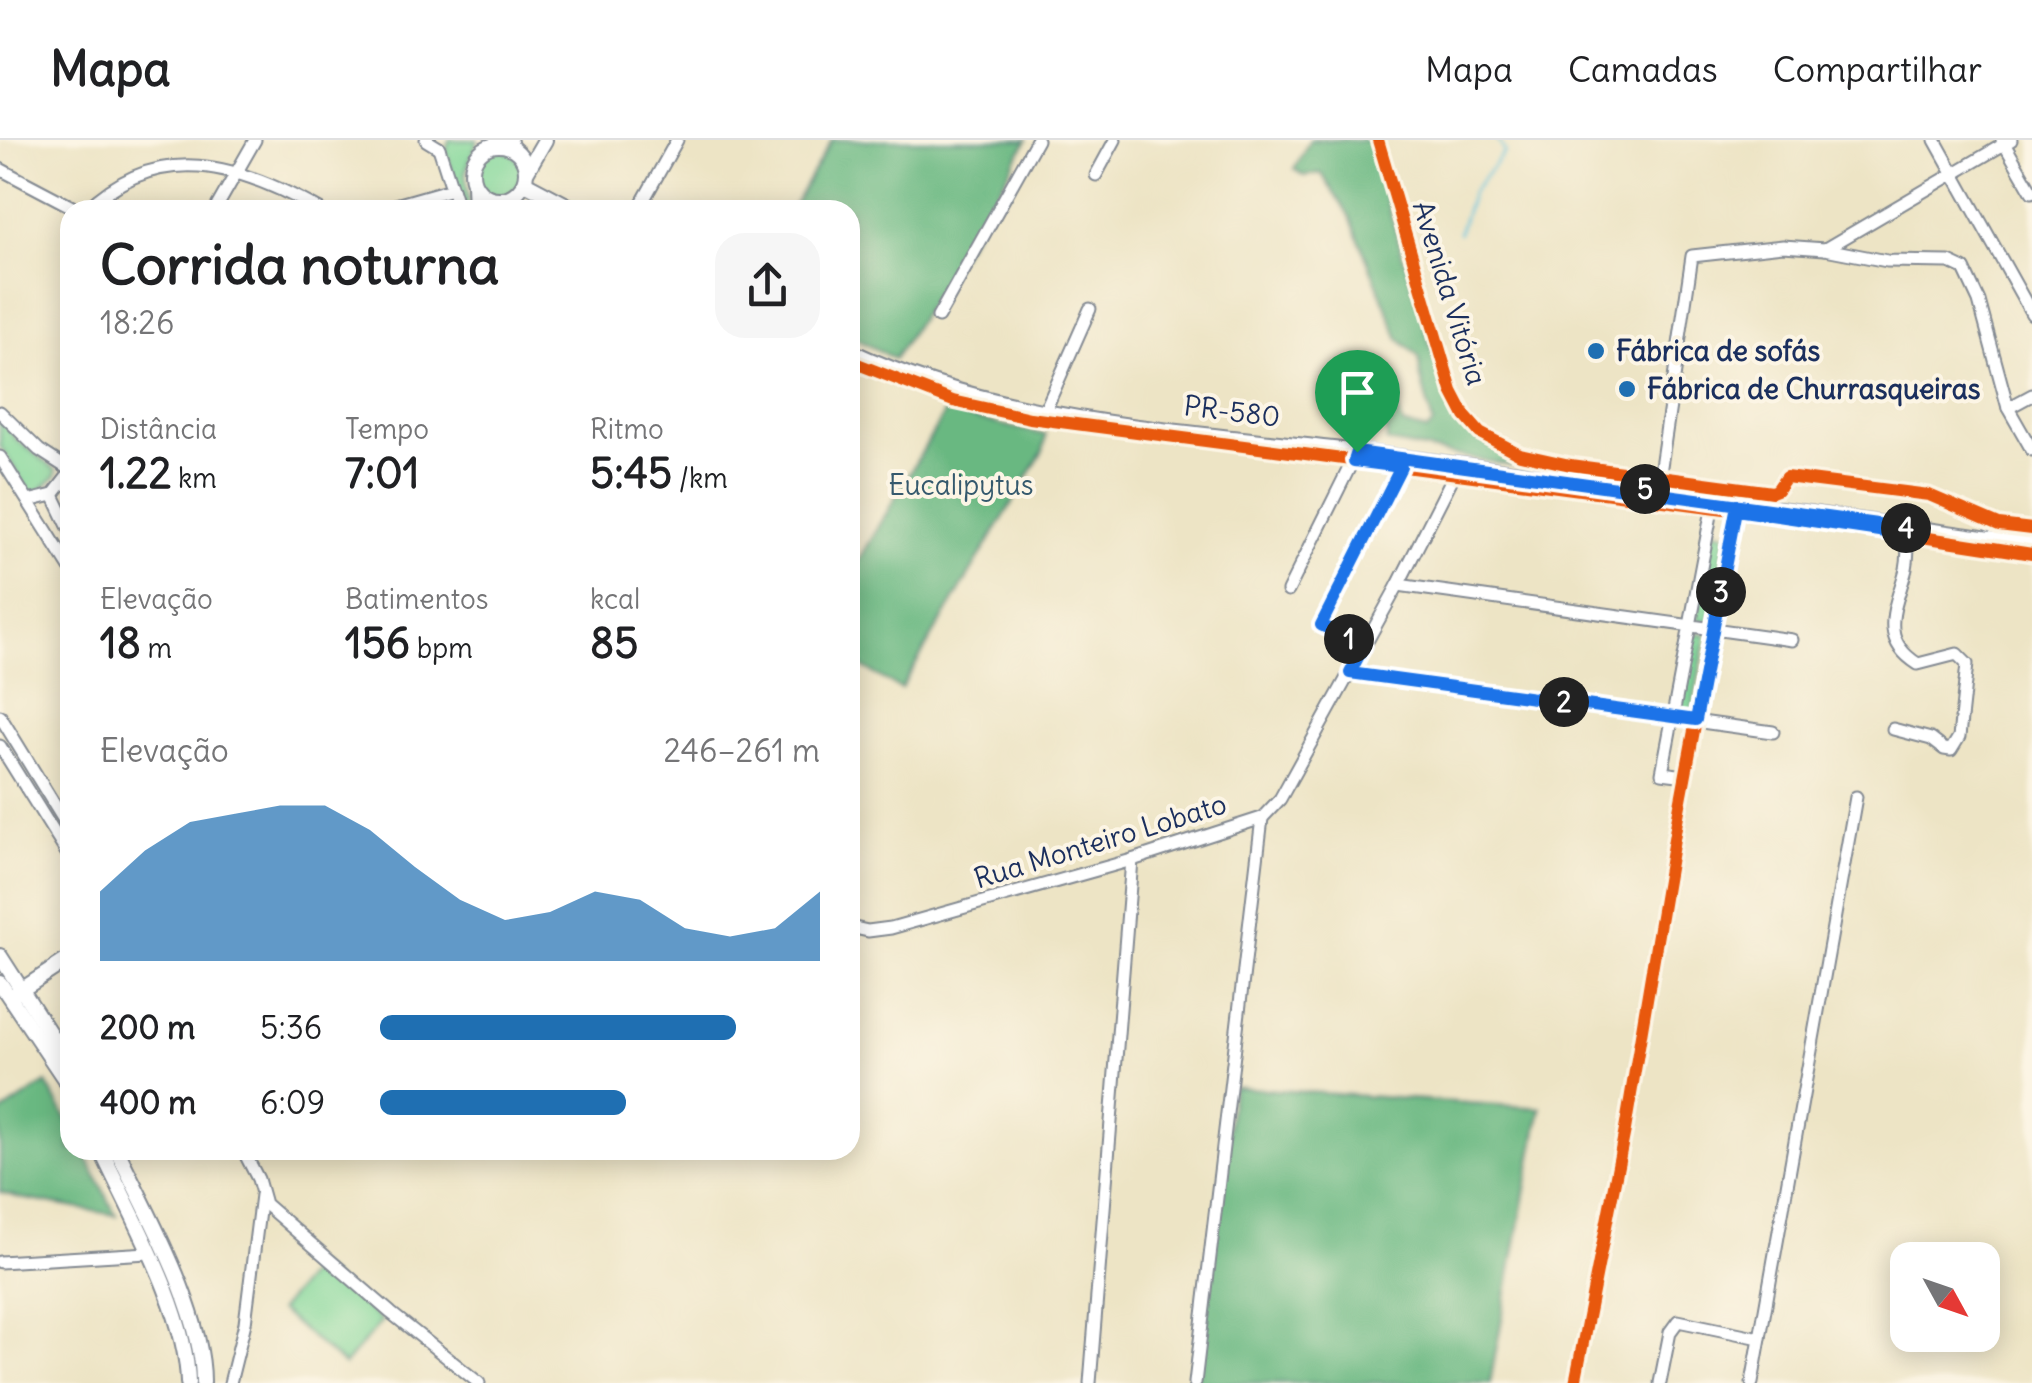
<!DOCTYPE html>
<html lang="pt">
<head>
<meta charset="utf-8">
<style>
	body { margin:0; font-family:Delius,sans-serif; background:#f6f6f6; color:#202124; height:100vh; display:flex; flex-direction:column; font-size:38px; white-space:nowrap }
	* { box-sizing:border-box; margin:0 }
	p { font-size:32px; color:#757577 }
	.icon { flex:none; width:55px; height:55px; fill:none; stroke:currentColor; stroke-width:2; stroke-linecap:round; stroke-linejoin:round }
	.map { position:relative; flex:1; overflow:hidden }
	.sheet { position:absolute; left:60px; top:60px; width:800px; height:960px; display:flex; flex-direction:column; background:#fff; border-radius:30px; box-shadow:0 5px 25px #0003 }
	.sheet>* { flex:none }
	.needle { width:65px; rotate:130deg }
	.tools { position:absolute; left:1890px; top:1102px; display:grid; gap:20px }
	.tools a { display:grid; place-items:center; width:110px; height:110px; border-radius:20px; background:#fff; box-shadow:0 5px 25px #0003; font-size:50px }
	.pin { position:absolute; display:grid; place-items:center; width:85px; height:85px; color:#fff; margin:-102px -42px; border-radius:50% 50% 50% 0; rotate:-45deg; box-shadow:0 0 10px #0007 }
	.pin .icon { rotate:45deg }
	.km { position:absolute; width:50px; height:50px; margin:-25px; border-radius:50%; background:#222; color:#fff; font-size:28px; line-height:50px; text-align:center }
	.round { display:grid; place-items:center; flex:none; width:105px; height:105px; border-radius:30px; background:#f6f6f6 }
	.summary { display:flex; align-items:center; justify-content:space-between; height:170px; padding:0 40px }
	h1 { font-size:55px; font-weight:700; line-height:75px }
	.stats { display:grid; grid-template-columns:repeat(3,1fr); gap:15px; height:170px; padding:10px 40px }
	.stats div { display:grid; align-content:center }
	.stats b { font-size:42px; font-weight:700 }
	.stats small { font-size:28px; font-weight:400 }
	.stats p { font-size:28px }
	.chart { height:280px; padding:20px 40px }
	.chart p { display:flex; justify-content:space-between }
	.chart svg { width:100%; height:180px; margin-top:10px; fill:#1f6fb2; opacity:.7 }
	ul { padding:0 40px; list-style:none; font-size:32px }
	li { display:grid; grid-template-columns:160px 120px 1fr; align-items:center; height:75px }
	li i { height:25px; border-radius:12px; background:#1f6fb2 }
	header { display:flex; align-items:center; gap:60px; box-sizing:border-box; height:140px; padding:0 50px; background:#fff; border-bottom:2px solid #e0e0e0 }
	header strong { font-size:48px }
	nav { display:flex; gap:55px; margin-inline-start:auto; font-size:35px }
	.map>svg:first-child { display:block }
</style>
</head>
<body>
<header>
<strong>Mapa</strong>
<nav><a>Mapa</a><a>Camadas</a><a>Compartilhar</a></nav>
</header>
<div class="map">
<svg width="2032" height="1243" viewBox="0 0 2032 1243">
	<rect width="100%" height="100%" fill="#fcf5e5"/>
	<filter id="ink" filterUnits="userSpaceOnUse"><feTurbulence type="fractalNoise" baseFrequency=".01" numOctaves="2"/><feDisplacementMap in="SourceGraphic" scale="20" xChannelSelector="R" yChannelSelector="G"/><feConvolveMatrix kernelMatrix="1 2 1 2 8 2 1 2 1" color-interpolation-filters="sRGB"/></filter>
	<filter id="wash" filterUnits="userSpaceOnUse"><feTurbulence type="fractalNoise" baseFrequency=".0048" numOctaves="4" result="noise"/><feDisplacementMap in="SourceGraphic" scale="40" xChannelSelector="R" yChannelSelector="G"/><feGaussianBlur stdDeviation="2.25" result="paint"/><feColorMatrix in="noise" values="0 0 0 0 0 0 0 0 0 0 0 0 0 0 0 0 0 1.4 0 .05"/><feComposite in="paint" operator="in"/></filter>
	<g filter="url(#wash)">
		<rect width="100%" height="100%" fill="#ede4c5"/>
		<g fill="#82d799" stroke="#4e837c" stroke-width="2.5">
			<polygon points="449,0 478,0 465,33 470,70 463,70 446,11"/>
			<circle cx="498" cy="33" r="24"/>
			<polygon points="0,279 17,300 56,330 56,336 37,352 30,353 0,306"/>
			<polygon points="1717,391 1727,394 1709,481 1700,481 1697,477 1712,394"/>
			<polygon points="1699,493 1707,494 1691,575 1688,575 1679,570 1694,495"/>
			<polygon points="317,1125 382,1181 344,1225 279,1170"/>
		</g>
		<g fill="#69b881" stroke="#427470" stroke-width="2.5">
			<polygon points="832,0 1027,0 982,80 894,219 850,195 850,70 791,70"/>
			<polygon points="1310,0 1368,0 1435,219 1454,264 1470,293 1528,329 1387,302 1386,263 1396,264 1403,285 1427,291 1433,284 1420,235 1419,217 1399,199 1350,77 1321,33 1304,36 1294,29"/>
			<polygon points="945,272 1046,295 1043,311 901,549 850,520 850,436"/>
			<polygon points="46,943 70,984 70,1010 83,1010 116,1075 20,1058 0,1052 0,974"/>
			<polygon points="1233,947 1541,968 1490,1243 1195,1243"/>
		</g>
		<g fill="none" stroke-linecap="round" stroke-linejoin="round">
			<polyline stroke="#5fc2dd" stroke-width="2.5" points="1459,93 1472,52 1505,12 1498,0"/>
		</g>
	</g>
	<g filter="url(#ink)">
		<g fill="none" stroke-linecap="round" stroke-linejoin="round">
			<g stroke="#848a92" stroke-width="15">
				<g id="minor">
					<polyline points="426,0 439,8"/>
					<polyline points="511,0 513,9"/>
					<polyline points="1378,0 1452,251 1465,276 1480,293 1520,314 1570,325 1772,352 1777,350 1786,337 1929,355 1999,385 2032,389"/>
					<polyline points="1935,0 2032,174"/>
					<polyline points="2002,0 2032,52"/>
					<polyline points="439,8 459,70"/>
					<polyline points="0,29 78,70"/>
					<polyline points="1096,35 1115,0"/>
					<path d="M86,70C158,0 237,23 320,70"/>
					<polyline points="215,70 255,0"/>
					<polyline points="378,70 452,49"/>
					<polyline points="429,70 456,62"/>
					<polyline points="638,70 677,0"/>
					<polyline points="1825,109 1887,121 1949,122 1964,129 1979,161 2008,268 2032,310"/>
					<polyline points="938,177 1037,0"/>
					<polyline points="2008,268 2032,255"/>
					<polyline points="0,272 39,310 70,330"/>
					<polyline points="1044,273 1090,169"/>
					<polyline points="0,317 70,428"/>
					<polyline points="1659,340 1692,116 1783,106 1825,109 2011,0"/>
					<polyline points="53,355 70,390"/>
					<polyline points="28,361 53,355 70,333"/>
					<polyline points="1398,445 1792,500"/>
					<polyline points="1288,451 1357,312"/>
					<polyline points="1365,507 1321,485 1406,318"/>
					<polyline points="1350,533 1773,592"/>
					<polyline points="0,576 70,690"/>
					<path d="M1893,589L1931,599L1944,609L1951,610L1959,597L1967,524L1957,514L1918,524C1876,498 1897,465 1906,429C1909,415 1908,401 1907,388"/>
					<polyline points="0,606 70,718"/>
					<polyline points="1686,636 1662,633 1714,359"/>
					<polyline points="850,787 868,791 891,788 1132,720 1262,678 1280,659 1398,445 1459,325"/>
					<polyline points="243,1010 258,1039 265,1064 391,1173 479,1243"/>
					<polyline points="0,1122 148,1113"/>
					<polyline points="230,1243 245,1183 261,1055"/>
					<polyline points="1090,1243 1132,720"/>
					<polyline points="1195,1243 1262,678"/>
					<polyline points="1575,1243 1625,990 1677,681 1737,362"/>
					<polyline points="1660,1243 1670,1192 1678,1181 1760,1198"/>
					<polyline points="1752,1243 1856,657"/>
				</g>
			</g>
			<g stroke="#848a92" stroke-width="18">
				<g id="major">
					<circle cx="499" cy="32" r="27"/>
					<polyline points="527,31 545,0"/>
					<polyline points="525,43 576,70"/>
					<polyline points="474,44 475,70"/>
					<path d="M850,211C1010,286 1192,291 1366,313C1588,341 1810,373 2032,405"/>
					<polyline points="0,816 70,925"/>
					<polyline points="0,843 70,947"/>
					<polyline points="15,854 70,818"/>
					<path d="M101,1010C131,1075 187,1172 188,1243"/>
					<path d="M117,1010C147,1073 204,1173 203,1243"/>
				</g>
			</g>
			<use href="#minor" stroke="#fff" stroke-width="11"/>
			<use href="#major" stroke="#fff" stroke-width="14"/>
			<g stroke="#fcf5e5" stroke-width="19">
				<g id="cycleway">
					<polyline points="1378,0 1452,251 1465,276 1480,293 1520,314 1570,325 1772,352 1777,350 1786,337 1929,355 1999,385 2032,389"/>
					<polyline points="850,221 953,261 1030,278 1831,383 2032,414"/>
					<polyline points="1575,1243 1625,990 1677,681 1737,362"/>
				</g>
			</g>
			<use href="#cycleway" stroke="#e8590c" stroke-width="12"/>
		</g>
	</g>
	<g fill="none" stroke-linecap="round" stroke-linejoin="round" filter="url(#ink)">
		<g stroke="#fff" stroke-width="20">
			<polygon id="route" points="1357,312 1906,388 1907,395 1736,370 1696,580 1350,533 1364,506 1321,485 1401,327 1354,321"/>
		</g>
		<use href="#route" stroke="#1a73e8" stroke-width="12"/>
	</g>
	<g fill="#1f6fb2" stroke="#fcf5e5" stroke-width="4">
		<circle cx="1596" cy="211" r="10"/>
		<circle cx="1627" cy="249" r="10"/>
	</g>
	<g text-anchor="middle" stroke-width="8" stroke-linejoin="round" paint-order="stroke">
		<g font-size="28" fill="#1b2f5e" stroke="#fcf5e5">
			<text transform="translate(1450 153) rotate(73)" y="10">Avenida Vitória</text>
			<text transform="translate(1232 271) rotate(7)" y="10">PR-580</text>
			<text transform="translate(1100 701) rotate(-17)" y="10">Rua Monteiro Lobato</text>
		</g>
		<g font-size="28" font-weight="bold" fill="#1b2f5e" stroke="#fcf5e5" text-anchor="start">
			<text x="1616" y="221">Fábrica de sofás</text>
			<text x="1647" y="259">Fábrica de Churrasqueiras</text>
		</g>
		<g font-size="28" fill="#35596d" stroke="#fcf5e5">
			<text x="961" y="355">Eucalipytus</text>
		</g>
	</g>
</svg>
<div class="tools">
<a><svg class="needle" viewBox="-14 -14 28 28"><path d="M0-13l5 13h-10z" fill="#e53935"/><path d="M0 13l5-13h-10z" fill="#757577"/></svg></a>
</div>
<div class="pin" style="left:1357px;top:312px;background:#1e9e55"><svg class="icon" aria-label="arrive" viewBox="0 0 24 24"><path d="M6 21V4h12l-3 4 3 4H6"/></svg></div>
<b class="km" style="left:1349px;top:499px">1</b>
<b class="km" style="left:1564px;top:562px">2</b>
<b class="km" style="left:1721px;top:452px">3</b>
<b class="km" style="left:1906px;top:388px">4</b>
<b class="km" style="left:1645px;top:349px">5</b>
<section class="sheet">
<div class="summary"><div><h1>Corrida noturna</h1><p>18:26</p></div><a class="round"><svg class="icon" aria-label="share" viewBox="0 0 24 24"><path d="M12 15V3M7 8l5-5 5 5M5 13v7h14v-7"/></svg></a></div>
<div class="stats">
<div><p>Distância</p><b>1.22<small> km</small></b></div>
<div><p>Tempo</p><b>7:01</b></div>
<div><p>Ritmo</p><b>5:45<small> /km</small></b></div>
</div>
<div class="stats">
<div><p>Elevação</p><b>18<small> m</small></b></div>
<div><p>Batimentos</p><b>156<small> bpm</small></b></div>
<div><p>kcal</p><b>85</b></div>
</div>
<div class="chart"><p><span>Elevação</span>246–261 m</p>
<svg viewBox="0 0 160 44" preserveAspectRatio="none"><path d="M0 44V27L10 17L20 10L30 8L40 6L50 6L60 12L70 21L80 29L90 34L100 32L110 27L120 29L130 36L140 38L150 36L160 27V44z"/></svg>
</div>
<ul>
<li><b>200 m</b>5:36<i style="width:81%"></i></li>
<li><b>400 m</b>6:09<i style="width:56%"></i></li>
</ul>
</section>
</div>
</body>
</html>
